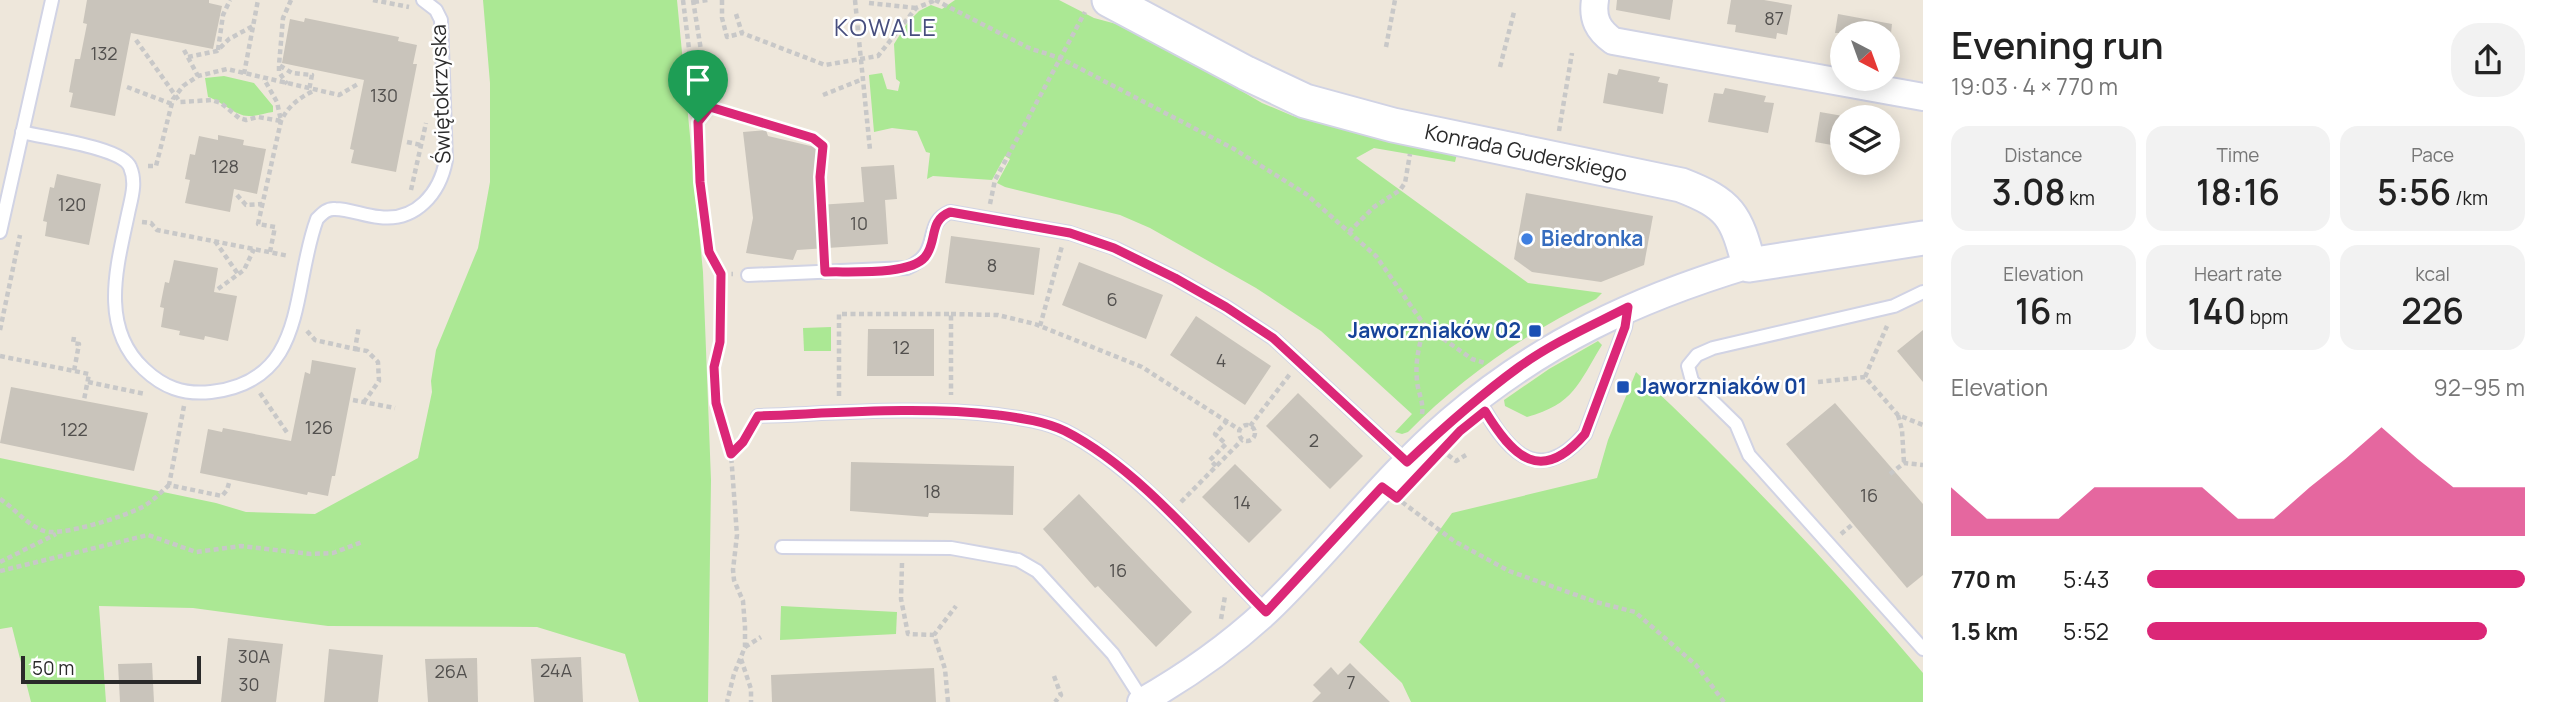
<!DOCTYPE html>
<html lang="en">
<head>
<meta charset="utf-8">
<style>
	body { margin:0; font-family:Manrope,sans-serif; background:#f2f2f2; color:#222; height:100vh; display:flex; flex-direction:column; font-size:26px; white-space:nowrap }
	* { box-sizing:border-box; margin:0 }
	p { font-size:23px; color:#767676 }
	.icon { flex:none; width:38px; height:38px; fill:none; stroke:currentColor; stroke-width:2; stroke-linecap:round; stroke-linejoin:round }
	.map { position:relative; flex:1; overflow:hidden }
	.sheet { display:flex; flex-direction:column; background:#fff; width:630px }
	.sheet>* { flex:none }
	.needle { width:46px; rotate:139deg }
	.controls { position:absolute; left:1830px; top:21px; display:grid; gap:14px }
	.controls a { display:grid; place-items:center; width:70px; height:70px; border-radius:50%; background:#fff; box-shadow:0 4px 18px #0003; font-size:35px }
	.scale { position:absolute; left:21px; bottom:18px; width:180px; box-sizing:border-box; padding-left:7px; border:4px solid #2a2a2a; border-top:0; font-size:19px; line-height:24px; white-space:nowrap; color:#2a2a2a; -webkit-text-stroke:5px #fff; paint-order:stroke }
	.pin { position:absolute; display:grid; place-items:center; width:60px; height:60px; color:#fff; margin:-72px -30px; border-radius:50% 50% 50% 0; rotate:-45deg; box-shadow:0 0 7px #0007 }
	.pin .icon { rotate:45deg }
	.round { display:grid; place-items:center; flex:none; width:74px; height:74px; border-radius:28px; background:#f2f2f2 }
	.headline { display:flex; align-items:center; justify-content:space-between; height:119px; padding:0 28px }
	h1 { font-size:38px; font-weight:600; line-height:52px }
	.stats { display:grid; grid-template-columns:repeat(3,1fr); gap:10px; height:119px; padding:7px 28px }
	.stats div { display:grid; align-content:center; border-radius:18px; background:#f2f2f2; text-align:center }
	.stats b { font-size:35px; font-weight:600 }
	.stats small { font-size:19px; font-weight:400 }
	.stats p { font-size:19px }
	.chart { height:196px; padding:14px 28px }
	.chart p { display:flex; justify-content:space-between }
	.chart svg { width:100%; height:126px; margin-top:7px; fill:#db2777; opacity:.7 }
	ul { padding:0 28px; list-style:none; font-size:23px }
	li { display:grid; grid-template-columns:112px 84px 1fr; align-items:center; height:52px }
	li i { height:18px; border-radius:9px; background:#db2777 }
	main { display:flex; flex:1; min-height:0 }
	.map>svg:first-child { display:block }
</style>
</head>
<body>
<main>
<div class="map">
<svg width="1923" height="702" viewBox="0 0 1923 702">
	<rect width="100%" height="100%" fill="#eee7db"/>
	<g fill="#abe894">
		<polygon points="483,0 677,0 703,272 711,480 708,702 639,702 625,654 537,627 328,626 193,608 99,606 106,702 31,702 12,627 0,629 0,458 216,503 246,512 315,514 418,458 432,392 431,381 436,350 478,248 490,182 490,83"/>
		<path d="M955,0H1059L1094,18L1135,29L1262,103L1293,116L1377,138L1457,154L1455,162L1374,148L1356,158L1528,283L1602,293L1596,299C1526,333 1462,377 1408,432L1402,434L1395,432L1412,414L1321,331L1256,288L1150,228L1120,215L1005,187L997,183L1010,159L1005,156L992,180L933,176L927,179L930,153L926,152L917,131L892,128L874,132L869,75L882,73L887,89L898,91L900,82L896,79L894,44L908,22L919,11L931,5L942,9Z"/>
		<path d="M224,76L254,83L273,106V112C265,113 257,116 250,116C236,117 222,101 208,97L205,78Z"/>
		<polygon points="831,327 831,351 804,351 803,328"/>
		<path d="M1598,341L1602,345C1578,384 1574,404 1527,417L1505,406L1504,400L1549,369Z"/>
		<path d="M1636,372C1738,467 1833,567 1923,673V702H1411L1402,683L1359,642L1452,513L1597,478L1608,440Z"/>
		<polygon points="781,606 897,612 896,634 780,640"/>
	</g>
	<g fill="#c9c4bb">
		<polygon points="87,0 209,0 209,3 222,6 213,49 131,33 115,116 70,107 73,93 69,92 75,59 80,59 87,24 83,23"/>
		<polygon points="1617,0 1673,0 1670,20 1616,10"/>
		<polygon points="1731,0 1764,0 1792,5 1787,35 1777,33 1776,39 1735,32 1736,25 1727,24"/>
		<polygon points="1838,14 1892,24 1891,33 1835,33"/>
		<polygon points="305,18 399,37 398,41 417,45 413,64 417,64 396,172 351,163 354,150 350,149 364,80 282,63 290,19 304,22"/>
		<polygon points="1619,69 1660,77 1658,82 1668,84 1663,114 1603,103 1608,73 1617,75"/>
		<polygon points="1725,88 1766,96 1764,102 1774,103 1768,133 1708,122 1714,93 1723,94"/>
		<polygon points="1820,112 1843,116 1843,147 1815,142"/>
		<polygon points="766,130 768,136 819,148 815,165 818,205 864,202 861,167 894,165 897,199 885,200 888,244 797,250 793,260 746,253 753,218 743,132"/>
		<polygon points="218,135 244,140 243,145 266,149 257,194 234,189 230,212 185,203 190,180 185,179 190,154 195,155 199,136 218,140"/>
		<polygon points="57,174 101,184 89,245 45,236 47,222 43,221 50,187 54,188"/>
		<polygon points="1526,193 1653,216 1644,265 1601,282 1532,272 1514,259"/>
		<polygon points="951,236 1040,248 1034,295 945,283"/>
		<polygon points="174,260 218,268 214,292 237,296 228,341 205,336 204,340 179,335 180,331 161,327 164,308 160,307 165,282 169,283"/>
		<polygon points="1079,262 1163,295 1146,339 1062,305"/>
		<polygon points="1196,316 1271,366 1245,405 1170,355"/>
		<polygon points="868,329 934,329 934,376 867,376"/>
		<polygon points="1923,330 1923,382 1897,351"/>
		<polygon points="312,360 356,368 335,476 332,476 328,496 308,492 307,495 200,473 208,429 222,432 223,428 291,441 305,372 310,374"/>
		<polygon points="11,387 148,413 134,471 0,443"/>
		<polygon points="1298,393 1363,456 1330,489 1266,426"/>
		<polygon points="1835,403 1923,504 1923,575 1907,588 1786,444"/>
		<polygon points="851,462 1014,466 1013,515 929,513 928,517 850,511"/>
		<polygon points="1235,464 1282,510 1249,543 1202,497"/>
		<polygon points="1079,494 1192,612 1156,647 1098,586 1095,588 1043,529"/>
		<polygon points="228,638 283,644 276,702 221,702"/>
		<polygon points="329,649 383,655 378,702 324,702"/>
		<polygon points="581,657 583,702 534,702 531,659"/>
		<polygon points="477,658 478,702 428,702 425,659"/>
		<polygon points="152,663 154,702 120,702 118,664"/>
		<polygon points="1350,663 1361,674 1390,702 1312,702 1321,693 1313,685 1331,667 1338,675"/>
		<polygon points="934,668 936,702 772,702 771,675"/>
	</g>
	<g fill="none" stroke-linecap="round" stroke-linejoin="round">
		<g stroke="#d1d3e4" stroke-width="16">
			<g id="service">
				<path d="M22,132C44,138 122,147 130,167C137,183 131,199 128,214C117,266 99,327 144,369C163,387 183,395 211,392C309,381 291,288 317,219C322,214 327,208 335,209C350,209 364,216 379,217C416,222 440,193 446,160L441,20L436,10L423,0"/>
				<polyline points="0,232 52,0"/>
				<path d="M748,275L907,268C944,252 921,224 950,212L1070,233L1114,248L1175,278L1226,307L1273,338L1407,462"/>
				<polyline points="1923,292 1894,306 1713,348 1697,355 1688,366 1692,381 1736,424 1749,455 1923,649"/>
				<path d="M1478,398C1504,447 1536,490 1585,434L1625,327L1628,310"/>
				<path d="M758,416C838,413 919,406 998,415C1020,418 1044,421 1065,431C1138,468 1207,553 1266,612"/>
				<polyline points="782,547 951,548 1018,560 1037,571 1113,654 1143,701"/>
			</g>
		</g>
		<g stroke="#d1d3e4" stroke-width="30">
			<g id="minor">
				<path d="M1595,0C1592,19 1598,30 1613,41L1923,97"/>
				<path d="M1141,702C1185,677 1228,647 1266,612C1330,551 1383,479 1450,421C1541,343 1636,299 1749,265"/>
			</g>
		</g>
		<g stroke="#d1d3e4" stroke-width="37">
			<path id="tertiary" d="M1109,0L1246,73L1305,101L1393,125L1681,185C1730,204 1736,215 1749,265L1923,238"/>
		</g>
		<g stroke="#c8c8c8" stroke-width="4.5" stroke-dasharray="5 3.5" stroke-linecap="butt">
			<polyline points="291,0 283,18 279,65 292,73 312,75 309,90"/>
			<polyline points="373,0 409,7"/>
			<polyline points="683,0 698,122 700,182 709,252 721,274 733,274"/>
			<polyline points="693,0 710,107 813,138 823,146 820,177 824,257"/>
			<polyline points="722,0 722,18 727,37 742,33"/>
			<polyline points="855,0 870,150"/>
			<polyline points="935,0 1029,48 1060,58 1234,149 1306,194 1376,256 1425,326 1472,359 1485,363"/>
			<polyline points="694,2 708,0"/>
			<polyline points="869,3 916,8"/>
			<polyline points="736,14 742,33 825,65 878,56 916,8 936,0"/>
			<polyline points="136,40 180,102 212,100 221,103 239,118 246,120 258,117 281,121 277,102 264,79"/>
			<polyline points="1386,47 1395,0"/>
			<polyline points="184,50 198,76"/>
			<polyline points="218,50 223,15 230,0"/>
			<polyline points="188,57 217,51 229,39 253,26"/>
			<polyline points="279,66 279,72 287,84"/>
			<polyline points="1500,67 1514,12"/>
			<polyline points="244,74 258,0"/>
			<polyline points="127,87 172,104"/>
			<polyline points="823,95 863,79"/>
			<polyline points="698,122 710,107"/>
			<polyline points="1559,131 1572,53"/>
			<polyline points="407,142 421,145"/>
			<polyline points="148,166 156,166 173,99 183,86 198,76 227,69 339,95 358,84"/>
			<polyline points="411,190 426,123"/>
			<polyline points="237,195 246,205 262,204"/>
			<polyline points="990,204 995,180 1085,12"/>
			<polyline points="142,222 151,223 157,230 289,256"/>
			<polyline points="1349,232 1374,207 1400,190 1405,183 1410,154"/>
			<polyline points="215,241 238,274"/>
			<path d="M270,252L275,227L258,224L281,121C288,106 299,98 313,91"/>
			<polyline points="721,274 720,343 714,367 714,382 716,403 731,454 737,535 733,570 734,580 743,601 745,627 745,647 734,674 727,702"/>
			<polyline points="218,289 244,270 254,249"/>
			<polyline points="951,314 998,315 1035,324 1142,367 1240,430"/>
			<polyline points="1040,326 1062,246"/>
			<polyline points="0,330 20,235"/>
			<polyline points="307,331 315,340 355,349 359,326"/>
			<polyline points="74,337 73,343 79,344 74,371"/>
			<polyline points="355,349 367,351 378,362 379,381 364,402"/>
			<polyline points="0,356 89,374 84,400"/>
			<polyline points="1865,377 1887,326"/>
			<polyline points="88,382 145,394"/>
			<polyline points="1818,382 1865,377 1898,415 1923,425"/>
			<polyline points="260,393 288,434"/>
			<polyline points="839,396 839,314 951,314 951,395"/>
			<polyline points="353,400 395,408"/>
			<polyline points="184,406 169,485 222,496 227,490 229,483"/>
			<path d="M1422,414C1424,402 1418,393 1417,381C1415,361 1419,345 1425,326"/>
			<polyline points="1898,415 1902,430 1904,463"/>
			<circle cx="1247" cy="433" r="8"/>
			<polyline points="1250,426 1290,374"/>
			<polyline points="731,454 750,430"/>
			<polyline points="1448,455 1456,461 1466,455"/>
			<polyline points="1216,466 1210,460 1226,444 1215,434 1227,421"/>
			<polyline points="1890,474 1904,463 1923,465"/>
			<path d="M0,499C16,509 25,524 44,531C60,537 127,516 144,506C153,501 161,492 169,485"/>
			<polyline points="1181,502 1242,440"/>
			<polyline points="1402,502 1454,541 1509,571 1596,602 1635,612 1696,665 1724,702"/>
			<polyline points="1841,534 1853,524"/>
			<polyline points="0,562 56,534"/>
			<polyline points="902,563 901,599 908,634 934,635"/>
			<polyline points="0,571 148,535 196,552 241,546 311,554 333,553 362,542"/>
			<polyline points="1221,619 1225,596"/>
			<polyline points="745,647 761,637"/>
			<polyline points="741,659 751,689 751,702"/>
			<polyline points="1054,676 1061,695 1055,702"/>
			<polyline points="948,702 945,669 934,635 956,606"/>
		</g>
		<use href="#service" stroke="#fff" stroke-width="12"/>
		<use href="#minor" stroke="#fff" stroke-width="26"/>
		<use href="#tertiary" stroke="#fff" stroke-width="33"/>
	</g>
	<g fill="none" stroke-linecap="round" stroke-linejoin="round">
		<g stroke="#fff" stroke-width="14">
			<path id="route" d="M710,107L813,138L823,146L820,177L825,272C849,271 909,276 925,257C938,241 928,221 950,212L1070,233L1114,248L1175,278L1226,307L1273,338L1407,462C1443,428 1479,396 1519,367C1552,343 1591,326 1628,307L1625,327L1585,434C1541,485 1513,457 1485,411L1460,431L1397,498L1382,487L1266,612C1206,552 1140,469 1065,431C1044,421 1020,418 998,415C919,406 838,413 758,416L743,442L731,454L716,403L714,367L720,342L721,274L709,252L700,182L698,122Z"/>
		</g>
		<use href="#route" stroke="#db2777" stroke-width="9"/>
	</g>
	<circle fill="#3f7fe0" stroke="#fff" stroke-width="2.5" cx="1527" cy="239" r="7"/>
	<g fill="#1a4fb4" stroke="#fff" stroke-width="2.5">
		<rect x="1528" y="324" width="14" height="14" rx="3.5"/>
		<rect x="1616" y="380" width="14" height="14" rx="3.5"/>
	</g>
	<g text-anchor="middle" stroke-width="5" stroke-linejoin="round" paint-order="stroke">
		<g font-size="18" fill="#52504e">
			<text x="1774" y="25">87</text>
			<text x="104" y="60">132</text>
			<text x="384" y="102">130</text>
			<text x="225" y="173">128</text>
			<text x="72" y="211">120</text>
			<text x="859" y="230">10</text>
			<text x="992" y="272">8</text>
			<text x="1112" y="306">6</text>
			<text x="901" y="354">12</text>
			<text x="1221" y="367">4</text>
			<text x="319" y="434">126</text>
			<text x="74" y="436">122</text>
			<text x="1314" y="447">2</text>
			<text x="932" y="498">18</text>
			<text x="1869" y="502">16</text>
			<text x="1242" y="509">14</text>
			<text x="1118" y="577">16</text>
			<text x="254" y="663">30A</text>
			<text x="556" y="677">24A</text>
			<text x="451" y="678">26A</text>
			<text x="1351" y="689">7</text>
			<text x="249" y="691">30</text>
		</g>
		<g font-size="21" fill="#2a2a2a" stroke="#fff">
			<text transform="translate(441 94) rotate(-92)" y="7">Świętokrzyska</text>
			<text transform="translate(1526 153) rotate(12)" y="7">Konrada Guderskiego</text>
		</g>
		<g font-size="21" font-weight="bold" fill="#366cbe" stroke="#fff" text-anchor="start">
			<text x="1541" y="246">Biedronka</text>
		</g>
		<g font-size="21" font-weight="bold" fill="#164399" stroke="#fff" text-anchor="end">
			<text x="1521" y="338">Jaworzniaków 02</text>
			<text x="1637" y="394" text-anchor="start">Jaworzniaków 01</text>
		</g>
		<g font-size="24" letter-spacing="2" fill="#474e7e" stroke="#fff">
			<text x="886" y="36">KOWALE</text>
		</g>
	</g>
</svg>
<div class="controls">
<a><svg class="needle" viewBox="-14 -14 28 28"><path d="M0-13l5 13h-10z" fill="#e53935"/><path d="M0 13l5-13h-10z" fill="#767676"/></svg></a>
<a><svg class="icon" aria-label="layers" viewBox="0 0 24 24"><path d="M12 4l9 5-9 5-9-5zM3 14l9 5 9-5"/></svg></a>
</div>
<div class="scale">50 m</div>
<div class="pin" style="left:698px;top:122px;background:#1e9e55"><svg class="icon" aria-label="arrive" viewBox="0 0 24 24"><path d="M6 21V4h12l-3 4 3 4H6"/></svg></div>
</div>
<section class="sheet">
<div class="headline"><div><h1>Evening run</h1><p>19:03 · 4 × 770 m</p></div><a class="round"><svg class="icon" aria-label="share" viewBox="0 0 24 24"><path d="M12 15V3M7 8l5-5 5 5M5 13v7h14v-7"/></svg></a></div>
<div class="stats">
<div><p>Distance</p><b>3.08<small> km</small></b></div>
<div><p>Time</p><b>18:16</b></div>
<div><p>Pace</p><b>5:56<small> /km</small></b></div>
</div>
<div class="stats">
<div><p>Elevation</p><b>16<small> m</small></b></div>
<div><p>Heart rate</p><b>140<small> bpm</small></b></div>
<div><p>kcal</p><b>226</b></div>
</div>
<div class="chart"><p><span>Elevation</span>92–95 m</p>
<svg viewBox="0 0 160 44" preserveAspectRatio="none"><path d="M0 44V27L10 38L20 38L30 38L40 27L50 27L60 27L70 27L80 38L90 38L100 27L110 17L120 6L130 17L140 27L150 27L160 27V44z"/></svg>
</div>
<ul>
<li><b>770 m</b>5:43<i style="width:100%"></i></li>
<li><b>1.5 km</b>5:52<i style="width:90%"></i></li>
</ul>
</section>
</main>
</body>
</html>
